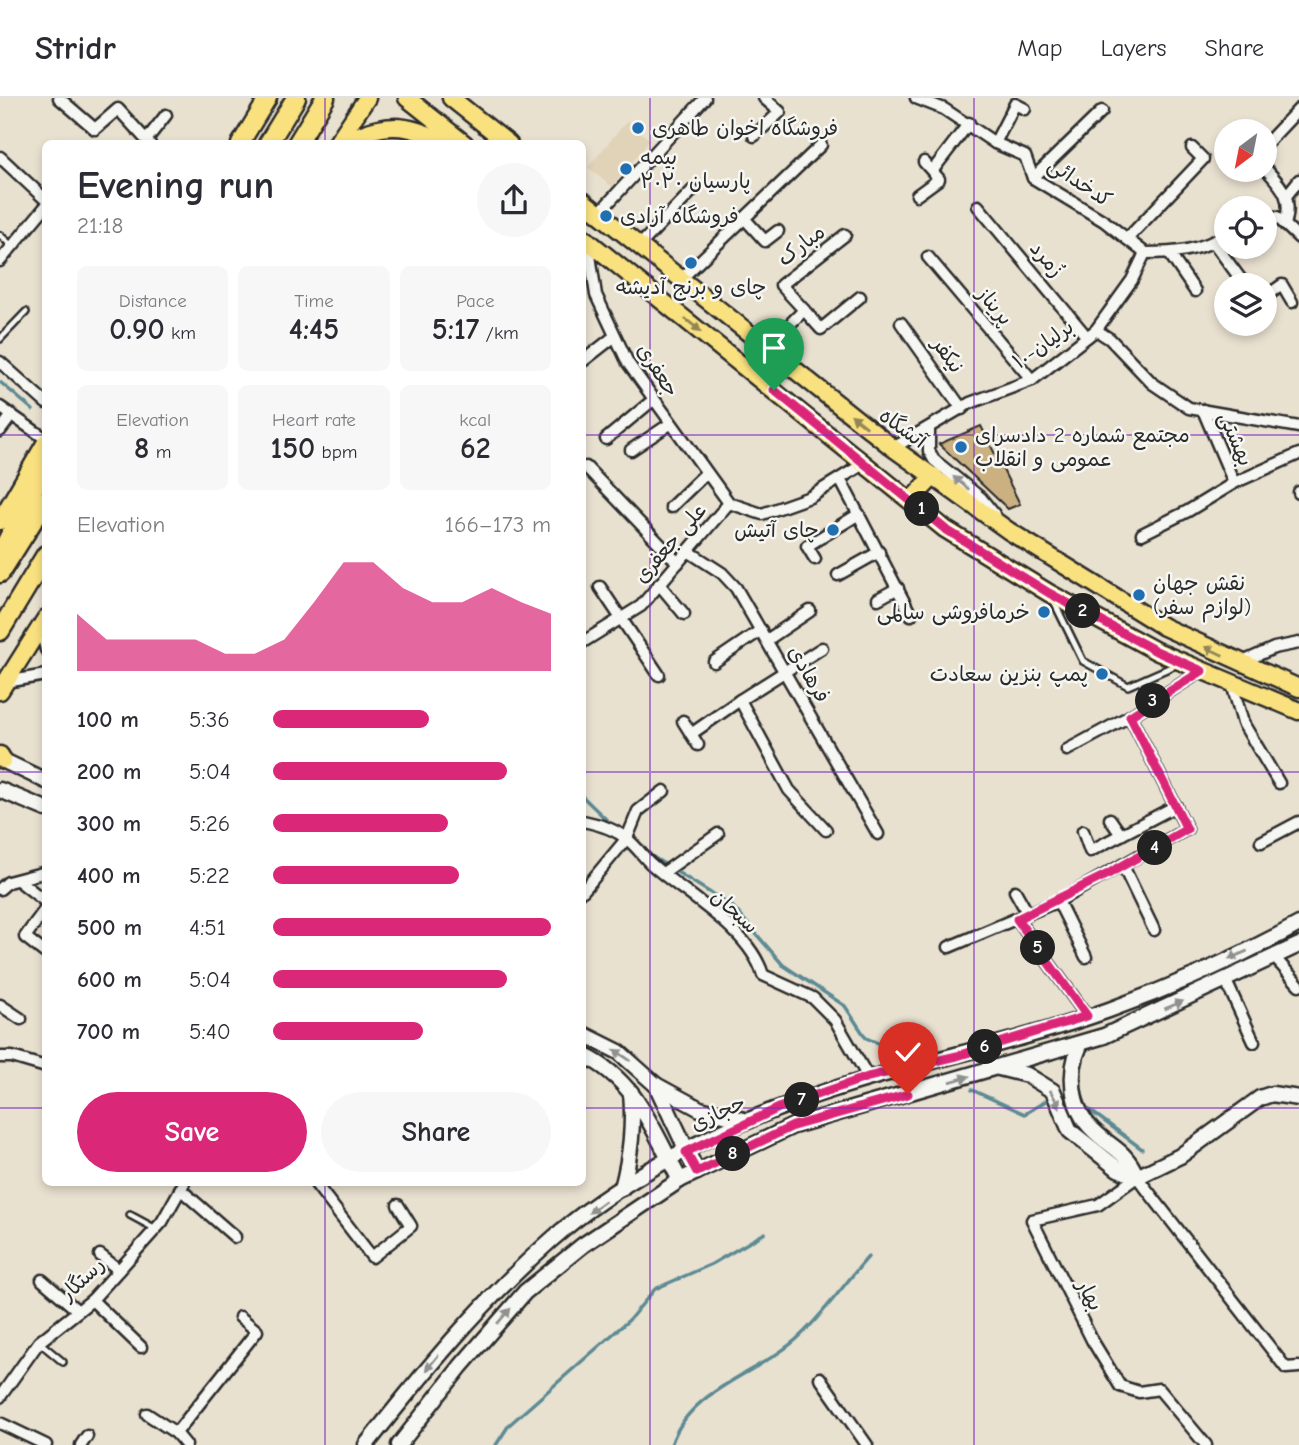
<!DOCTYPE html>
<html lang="en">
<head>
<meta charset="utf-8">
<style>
	body { margin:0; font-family:"Comic Neue","Playpen Sans Arabic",sans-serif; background:#f7f7f7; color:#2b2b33; height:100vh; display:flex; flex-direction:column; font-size:26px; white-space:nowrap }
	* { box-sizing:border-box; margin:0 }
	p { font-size:23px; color:#7c7c81 }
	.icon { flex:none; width:38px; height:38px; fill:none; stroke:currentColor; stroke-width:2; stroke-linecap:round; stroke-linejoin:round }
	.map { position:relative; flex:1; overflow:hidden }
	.details { position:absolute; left:42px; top:42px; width:544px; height:1046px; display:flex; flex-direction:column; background:#fff; border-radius:10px; box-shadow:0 4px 10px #0003 }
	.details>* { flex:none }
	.needle { width:46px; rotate:212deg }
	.fabs { position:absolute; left:1214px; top:21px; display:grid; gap:14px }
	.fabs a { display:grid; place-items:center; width:63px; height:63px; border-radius:50%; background:#fff; box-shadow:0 4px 10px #0003; font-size:35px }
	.pin { position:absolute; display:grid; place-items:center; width:60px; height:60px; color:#fff; margin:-72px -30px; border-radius:50% 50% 50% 0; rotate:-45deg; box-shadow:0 0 7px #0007 }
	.pin .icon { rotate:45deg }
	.km { position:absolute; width:35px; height:35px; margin:-18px; border-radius:50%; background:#222; color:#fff; font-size:19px; line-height:35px; text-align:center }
	.round { display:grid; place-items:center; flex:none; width:74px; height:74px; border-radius:37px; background:#f7f7f7 }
	.head { display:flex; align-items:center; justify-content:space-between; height:119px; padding:0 35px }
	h1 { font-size:38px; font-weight:700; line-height:52px }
	.metrics { display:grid; grid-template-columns:repeat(3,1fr); gap:10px; height:119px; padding:7px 35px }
	.metrics div { display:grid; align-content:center; border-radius:10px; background:#f7f7f7; text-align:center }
	.metrics b { font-size:30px; font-weight:700 }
	.metrics small { font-size:19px; font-weight:400 }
	.metrics p { font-size:19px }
	.chart { height:196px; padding:14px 35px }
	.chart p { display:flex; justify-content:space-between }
	.chart svg { width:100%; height:126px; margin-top:7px; fill:#db2777; opacity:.7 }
	.button { display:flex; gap:14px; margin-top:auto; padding:14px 35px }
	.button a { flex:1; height:80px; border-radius:42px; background:#db2777; color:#fff; font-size:28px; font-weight:700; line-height:80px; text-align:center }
	.button a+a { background:#f7f7f7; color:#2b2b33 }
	ul { padding:0 35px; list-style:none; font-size:23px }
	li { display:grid; grid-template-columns:112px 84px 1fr; align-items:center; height:52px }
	li i { height:18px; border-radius:9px; background:#db2777 }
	header { display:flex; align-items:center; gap:42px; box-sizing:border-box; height:98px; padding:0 35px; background:#fff; border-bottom:2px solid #e1e1e2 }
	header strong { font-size:33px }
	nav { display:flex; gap:38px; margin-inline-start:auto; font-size:24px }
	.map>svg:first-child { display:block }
</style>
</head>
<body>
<header>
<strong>Stridr</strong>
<nav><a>Map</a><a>Layers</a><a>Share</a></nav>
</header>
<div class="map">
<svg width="1299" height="1347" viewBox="0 0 1299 1347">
	<rect width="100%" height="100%" fill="#e9e1d0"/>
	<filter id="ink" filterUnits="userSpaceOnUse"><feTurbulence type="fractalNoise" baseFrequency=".0143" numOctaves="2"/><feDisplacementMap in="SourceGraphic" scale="14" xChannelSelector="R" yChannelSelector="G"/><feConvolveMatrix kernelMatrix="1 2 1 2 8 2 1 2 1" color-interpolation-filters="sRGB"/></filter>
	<g filter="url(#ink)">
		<polygon fill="#e0d3b8" points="627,23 650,42 612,89 588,69"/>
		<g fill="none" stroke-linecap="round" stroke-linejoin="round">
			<g stroke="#5c8a94" stroke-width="3.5">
				<polyline points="0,284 33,312"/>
				<polyline points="583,699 614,729"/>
				<polyline points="645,754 733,809 783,867 845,908 866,940 907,957"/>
				<polyline points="972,992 1025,1016 1052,999"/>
				<polyline points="1084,1008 1142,1051"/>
				<polyline points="496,1347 509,1327 629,1222 655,1191 712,1166 765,1135"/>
				<path d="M671,1347C690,1289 761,1276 801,1237C825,1214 846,1184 868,1159"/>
			</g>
		</g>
		<polygon fill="#cbb181" stroke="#2b2b2b" stroke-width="2" points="981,328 1020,406 1008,411 939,346"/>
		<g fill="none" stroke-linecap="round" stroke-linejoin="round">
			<g stroke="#2b2b2b" stroke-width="10">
				<g id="lane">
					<polyline points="0,137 11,147"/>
					<polyline points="0,241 26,214"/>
					<polyline points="1054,504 1083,563 1128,588 1178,566"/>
					<polyline points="130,1117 156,1131"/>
					<polyline points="39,1244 63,1264"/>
				</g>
			</g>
			<g stroke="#2b2b2b" stroke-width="15">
				<g id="street">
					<polyline points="59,0 95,31 118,11 150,46"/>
					<polyline points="916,0 944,11 995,45 1025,58 1033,80 1104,123 1145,155"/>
					<polyline points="754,38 780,14 764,0"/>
					<polyline points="147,41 166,17"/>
					<polyline points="995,45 1015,6 1025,11"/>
					<polyline points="1265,47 1299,11"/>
					<polyline points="0,59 46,102"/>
					<path d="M1265,70C1283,90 1293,99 1285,127"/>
					<polyline points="933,72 969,25"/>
					<polyline points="1033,80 1102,13"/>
					<polyline points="917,97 939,81 924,64"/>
					<polyline points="1287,97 1299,82"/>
					<polyline points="978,108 1087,239"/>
					<polyline points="599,115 705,0"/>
					<polyline points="1265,118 1277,119 1299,140"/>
					<polyline points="744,120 765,143 778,133"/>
					<polyline points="1127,141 1203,61 1192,50"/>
					<polyline points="588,144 596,197 628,265 729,405"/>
					<polyline points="1214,145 1245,187"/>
					<polyline points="640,147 693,92"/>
					<path d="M1145,155C1175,155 1201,153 1227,136"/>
					<polyline points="1169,155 1195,193"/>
					<polyline points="928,159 1032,282"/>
					<polyline points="0,163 46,108"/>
					<polyline points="681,181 821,47"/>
					<polyline points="1265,199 1282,187 1292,204"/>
					<polyline points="804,212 821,231 860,199"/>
					<polyline points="901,225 962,311"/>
					<polyline points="1096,232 1110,241 1152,285 1189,310 1299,329"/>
					<polyline points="767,249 804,212 781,187 845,137"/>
					<polyline points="583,263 615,238"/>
					<polyline points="0,264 46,305"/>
					<polyline points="0,309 46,341"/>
					<polyline points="1203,312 1234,385"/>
					<polyline points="929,330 929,353 934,362 981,400 994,416"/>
					<polyline points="0,333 12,317"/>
					<polyline points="606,341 653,302"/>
					<polyline points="893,350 970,305 1032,282 1096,232 1132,182 1145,155"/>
					<polyline points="631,352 670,326"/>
					<polyline points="586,369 678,465"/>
					<polyline points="840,381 911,517"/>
					<polyline points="1299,394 1299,395"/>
					<polyline points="671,409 706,375"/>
					<polyline points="1142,436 1188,413 1234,385 1299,356"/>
					<polyline points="688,453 722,475 736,490 878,736"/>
					<polyline points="815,461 807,448 859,416"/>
					<polyline points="838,477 879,454"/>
					<polyline points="659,486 684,516"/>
					<polyline points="600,489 659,577"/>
					<polyline points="878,501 898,490"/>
					<polyline points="41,529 46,552"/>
					<polyline points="767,542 810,513"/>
					<polyline points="583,544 641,508 729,405 762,416 810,399 865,365"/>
					<polyline points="822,550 740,602 789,692 826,732"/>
					<polyline points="714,564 761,532"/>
					<polyline points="1240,565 1274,550 1299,545"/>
					<polyline points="6,584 46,577"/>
					<polyline points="1232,586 1243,625 1279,685"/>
					<polyline points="683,623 698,647"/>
					<polyline points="691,636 740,602"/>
					<polyline points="1067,652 1130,618"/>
					<polyline points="1110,721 1121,737"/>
					<path d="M583,723C598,726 615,731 627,741C636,748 642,757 650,765C685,797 749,830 763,877L813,900L835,922L868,979"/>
					<polyline points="1083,733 1090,753 1176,708"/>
					<polyline points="1261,744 1299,724"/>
					<polyline points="1123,768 1154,832"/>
					<polyline points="663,775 718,736"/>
					<polyline points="18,782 46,804"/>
					<polyline points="0,791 8,784 46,774"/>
					<polyline points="583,793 627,740 638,713 664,693"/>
					<polyline points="1015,793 1028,816"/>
					<polyline points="1058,803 1086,859"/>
					<polyline points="1017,821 1087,918"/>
					<polyline points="949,849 1058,803 1187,731 1130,618 1202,573"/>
					<polyline points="44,854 25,839 46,810"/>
					<polyline points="1275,860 1299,887"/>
					<polyline points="1226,883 1254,944"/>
					<polyline points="0,907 21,921"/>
					<polyline points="0,959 12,959 46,969"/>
					<polyline points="315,1085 372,1159 411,1128 398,1107"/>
					<polyline points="180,1091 235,1139"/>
					<polyline points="100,1157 119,1172"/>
					<polyline points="42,1182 78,1213"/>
					<polyline points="92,1202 141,1249"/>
					<polyline points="820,1280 867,1347"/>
					<polyline points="0,1299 39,1244 92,1202 162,1124 184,1085"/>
					<polyline points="147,1316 176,1335"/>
					<polyline points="0,1325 46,1347"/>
					<polyline points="81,1347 87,1338"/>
					<polyline points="186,1347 176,1335 257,1233 240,1219"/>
					<polyline points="1206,1347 1159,1291 1139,1294 1120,1288 1092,1242 1032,1122 1098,1107 1137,1079 1286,1270 1299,1269"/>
				</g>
			</g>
			<g stroke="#2b2b2b" stroke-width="19">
				<g id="secondary">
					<polyline points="0,661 46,683"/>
					<polyline points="0,692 46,711"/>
					<polyline points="583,936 619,954 656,987 697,1074"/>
					<path d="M1080,947C1068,974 1070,1010 1093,1032C1112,1051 1126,1052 1137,1079"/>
					<path d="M583,957C637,982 653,1033 680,1082"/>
					<polyline points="999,970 1027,977 1053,993 1070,1033 1118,1071 1137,1079"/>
					<polyline points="656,987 700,1011 748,1023"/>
					<polyline points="1137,1079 1180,1058 1260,1000 1272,996 1299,1000"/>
					<path d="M622,1090C631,1057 634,1028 631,994"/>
					<path d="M366,1347C423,1275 481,1204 550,1143C613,1087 703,1038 782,1009C888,969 1002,950 1109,912C1173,889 1239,859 1299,826"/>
					<polyline points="399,1347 461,1268 525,1194 583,1147 680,1082 793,1028 1104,938 1299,847"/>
				</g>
			</g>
			<g stroke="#2b2b2b" stroke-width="21">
				<g id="primary">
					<polyline points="407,0 465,46"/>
					<polyline points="451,0 509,46"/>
					<polyline points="240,46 268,0"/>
					<polyline points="336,46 367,0"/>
					<path d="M340,46C381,24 406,23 447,46"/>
					<polyline points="583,103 893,350 1009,433 1164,529 1299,590"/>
					<polyline points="583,139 945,431 1049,495 1156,553 1299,613"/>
					<polyline points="911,402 934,378"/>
					<polyline points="0,423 46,344"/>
					<polyline points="0,593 46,520"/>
					<polyline points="0,657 3,662"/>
				</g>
			</g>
			<g stroke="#2b2b2b" stroke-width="23">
				<g id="highway">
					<polyline points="268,46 296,0"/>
					<polyline points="297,46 325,0"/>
					<polyline points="0,457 46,366"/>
					<polyline points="0,475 46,402"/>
					<polyline points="0,533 46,457"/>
				</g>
			</g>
			<use href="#lane" stroke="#f6f6f2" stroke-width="5"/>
			<use href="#street" stroke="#f6f6f2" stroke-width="10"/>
			<use href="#secondary" stroke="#f6f6f2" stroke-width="14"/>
			<use href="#primary" stroke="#fae180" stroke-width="16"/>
			<use href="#highway" stroke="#fae180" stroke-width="18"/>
		</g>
		<defs><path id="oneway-solid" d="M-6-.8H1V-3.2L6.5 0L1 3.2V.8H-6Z" transform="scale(1.75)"/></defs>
		<g fill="#928656">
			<use href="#oneway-solid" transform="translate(693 227) rotate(39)"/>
			<use href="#oneway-solid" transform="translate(859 323) rotate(-141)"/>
			<use href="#oneway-solid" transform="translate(1214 553) rotate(-155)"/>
		</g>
		<g fill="#90908e">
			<use href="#oneway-solid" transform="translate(961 385) rotate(-141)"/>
			<use href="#oneway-solid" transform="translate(1238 857) rotate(157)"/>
			<use href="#oneway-solid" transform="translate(1174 907) rotate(-23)"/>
			<use href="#oneway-solid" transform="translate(622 957) rotate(-146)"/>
			<use href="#oneway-solid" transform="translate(960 981) rotate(-16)"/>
			<use href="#oneway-solid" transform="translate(1055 1001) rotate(61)"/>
			<use href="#oneway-solid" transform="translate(597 1109) rotate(144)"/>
			<use href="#oneway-solid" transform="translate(504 1218) rotate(-49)"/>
			<use href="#oneway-solid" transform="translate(432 1265) rotate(129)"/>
		</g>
	</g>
	<g fill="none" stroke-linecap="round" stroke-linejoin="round" filter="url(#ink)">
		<g stroke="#fff" stroke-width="14">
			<polyline id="route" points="774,292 945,431 1049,495 1156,553 1202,573 1130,618 1187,731 1108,776 1017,821 1087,918 957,958 868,979 781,1009 686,1054 697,1074 793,1028 908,996"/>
		</g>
		<use href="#route" stroke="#db2777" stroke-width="9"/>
	</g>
	<path fill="none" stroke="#7b2cbf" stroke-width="2" stroke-opacity="0.55" d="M325,0V46M650,0V1347M974,0V1347M0,337H46M583,337H1299M0,674H46M583,674H1299M0,1010H46M583,1010H1299M325,1085V1347"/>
	<g fill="#1f6fb2" stroke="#f6f6f2" stroke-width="2.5">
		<circle cx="638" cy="30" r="7"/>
		<circle cx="626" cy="71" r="7"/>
		<circle cx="606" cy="118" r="7"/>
		<circle cx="691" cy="165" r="7"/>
		<circle cx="961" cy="349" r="7"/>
		<circle cx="833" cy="432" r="7"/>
		<circle cx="1139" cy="497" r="7"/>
		<circle cx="1044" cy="514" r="7"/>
		<circle cx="1102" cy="576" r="7"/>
	</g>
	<g text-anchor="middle" stroke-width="5" stroke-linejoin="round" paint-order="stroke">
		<g font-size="21" fill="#2b2b2b" stroke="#f6f6f2" text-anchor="start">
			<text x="652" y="37">فروشگاه اخوان طاهری</text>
			<text x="640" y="66">بیمه<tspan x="640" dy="24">پارسیان ۲۰۲۰</tspan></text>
			<text x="620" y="125">فروشگاه آزادی</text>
			<text x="691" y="196" text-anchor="middle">چای و برنج آدیشه</text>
			<text x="975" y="344">مجتمع شماره 2 دادسرای<tspan x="975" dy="24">عمومی و انقلاب</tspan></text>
			<text x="819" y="439" text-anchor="end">چای آتیش</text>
			<text x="1153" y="492">نقش جهان<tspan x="1153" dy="24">(لوازم سفر)</tspan></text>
			<text x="1030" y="521" text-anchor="end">خرمافروشی سالمی</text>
			<text x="1088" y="583" text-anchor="end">پمپ بنزین سعادت</text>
		</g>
		<g font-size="21" fill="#2b2b2b" stroke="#f6f6f2">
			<text transform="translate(1080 84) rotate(34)" y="7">کدخدائی</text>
			<text transform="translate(801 147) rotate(-38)" y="7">مبارک</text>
			<text transform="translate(1047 161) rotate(50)" y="7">زُمرد</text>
			<text transform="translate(995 208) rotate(50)" y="7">پریناز</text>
			<text transform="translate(1043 246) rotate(-35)" y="7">۱۰-برلیان</text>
			<text transform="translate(948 257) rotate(55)" y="7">نیکفر</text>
			<text transform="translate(658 272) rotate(57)" y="7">جعفری</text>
			<text transform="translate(903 330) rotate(36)" y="7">آتشگاه</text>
			<text transform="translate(1236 341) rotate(67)" y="7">بهشتی</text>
			<text transform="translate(670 445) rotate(-49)" y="7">علی جعفری</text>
			<text transform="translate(809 576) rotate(60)" y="7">فرهادی</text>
			<text transform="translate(735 813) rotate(42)" y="7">سبحان</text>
			<text transform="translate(718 1015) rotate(-25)" y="7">حجازی</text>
			<text transform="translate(82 1181) rotate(-44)" y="7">رستگار</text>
			<text transform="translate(1090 1197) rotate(62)" y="7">بهار</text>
		</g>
	</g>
</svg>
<div class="fabs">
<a><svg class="needle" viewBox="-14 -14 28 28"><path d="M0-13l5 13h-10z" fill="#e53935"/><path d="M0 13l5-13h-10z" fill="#7c7c81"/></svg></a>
<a><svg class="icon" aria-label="locate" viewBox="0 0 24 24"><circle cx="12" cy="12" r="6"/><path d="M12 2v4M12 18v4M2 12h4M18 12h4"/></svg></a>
<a><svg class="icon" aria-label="layers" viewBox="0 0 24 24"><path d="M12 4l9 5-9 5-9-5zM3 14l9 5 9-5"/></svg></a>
</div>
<div class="pin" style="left:774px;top:292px;background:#1e9e55"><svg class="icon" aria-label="arrive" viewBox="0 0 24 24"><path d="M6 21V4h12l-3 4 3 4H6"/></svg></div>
<div class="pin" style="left:908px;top:996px;background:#d93025"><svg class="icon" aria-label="check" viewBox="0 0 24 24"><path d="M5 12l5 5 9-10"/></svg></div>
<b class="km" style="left:922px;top:411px">1</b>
<b class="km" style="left:1083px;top:513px">2</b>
<b class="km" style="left:1153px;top:603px">3</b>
<b class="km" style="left:1155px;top:750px">4</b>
<b class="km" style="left:1038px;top:850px">5</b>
<b class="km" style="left:985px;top:949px">6</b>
<b class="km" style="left:802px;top:1002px">7</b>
<b class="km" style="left:733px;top:1056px">8</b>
<section class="details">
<div class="head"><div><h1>Evening run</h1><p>21:18</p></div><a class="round"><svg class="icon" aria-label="share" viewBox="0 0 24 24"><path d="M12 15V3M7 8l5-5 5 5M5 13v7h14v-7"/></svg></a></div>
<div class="metrics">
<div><p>Distance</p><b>0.90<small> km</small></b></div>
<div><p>Time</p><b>4:45</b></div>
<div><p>Pace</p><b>5:17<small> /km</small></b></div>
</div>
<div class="metrics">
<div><p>Elevation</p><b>8<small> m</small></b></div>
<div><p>Heart rate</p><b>150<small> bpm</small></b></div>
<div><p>kcal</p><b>62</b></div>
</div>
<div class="chart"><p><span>Elevation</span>166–173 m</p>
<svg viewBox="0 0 160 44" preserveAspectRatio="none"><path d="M0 44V24L10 33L20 33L30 33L40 33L50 38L60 38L70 33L80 20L90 6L100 6L110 15L120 20L130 20L140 15L150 20L160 24V44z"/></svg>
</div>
<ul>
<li><b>100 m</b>5:36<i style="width:56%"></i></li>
<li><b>200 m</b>5:04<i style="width:84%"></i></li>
<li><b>300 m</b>5:26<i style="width:63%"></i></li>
<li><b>400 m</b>5:22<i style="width:67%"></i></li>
<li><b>500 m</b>4:51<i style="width:100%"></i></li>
<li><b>600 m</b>5:04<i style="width:84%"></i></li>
<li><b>700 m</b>5:40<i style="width:54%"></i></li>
</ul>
<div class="button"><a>Save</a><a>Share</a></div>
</section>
</div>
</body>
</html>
